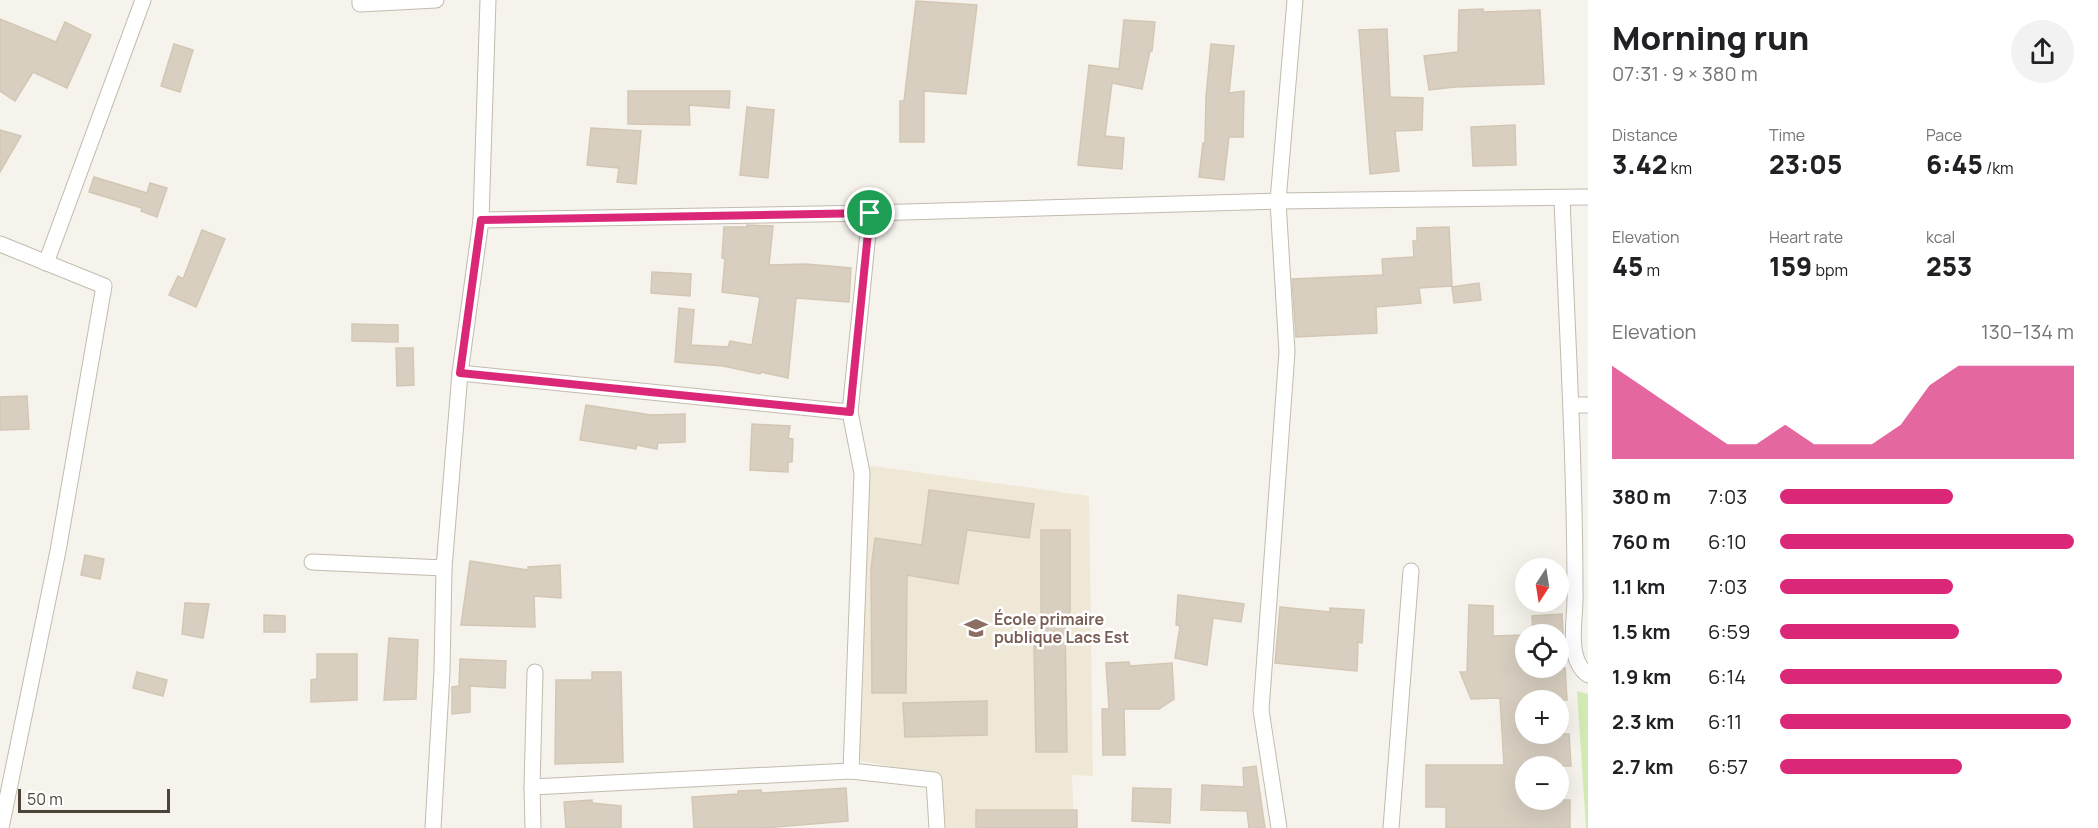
<!DOCTYPE html>
<html lang="en">
<head>
<meta charset="utf-8">
<style>
	body { margin:0; font-family:Manrope,sans-serif; background:#f2f2f2; color:#202124; height:100vh; display:flex; flex-direction:column; font-size:22px; white-space:nowrap }
	* { box-sizing:border-box; margin:0 }
	p { font-size:20px; color:#757577 }
	.icon { flex:none; width:33px; height:33px; fill:none; stroke:currentColor; stroke-width:2; stroke-linecap:round; stroke-linejoin:round }
	.map { position:relative; flex:1; overflow:hidden }
	.drawer { display:flex; flex-direction:column; background:#fff; width:510px }
	.drawer>* { flex:none }
	.needle { width:39px; rotate:192deg }
	.buttons { position:absolute; left:1515px; top:558px; display:grid; gap:12px }
	.buttons a { display:grid; place-items:center; width:54px; height:54px; border-radius:50%; background:#fff; box-shadow:0 6px 24px #0002; font-size:30px }
	.scale { position:absolute; left:18px; bottom:15px; width:152px; box-sizing:border-box; padding-left:6px; border:3px solid #4b4439; border-top:0; font-size:16px; line-height:21px; white-space:nowrap; color:#4b4439; -webkit-text-stroke:4px #fff; paint-order:stroke }
	.pin { position:absolute; display:grid; place-items:center; width:51px; height:51px; color:#fff; margin:-26px; border:3px solid #fff; border-radius:50%; box-shadow:0 2px 6px #0007 }
	.round { display:grid; place-items:center; flex:none; width:63px; height:63px; border-radius:32px; background:#f2f2f2 }
	.head { display:flex; align-items:center; justify-content:space-between; height:102px; padding:0 24px }
	h1 { font-size:33px; font-weight:800; line-height:45px }
	.stats { display:grid; grid-template-columns:repeat(3,1fr); gap:9px; height:102px; padding:6px 24px }
	.stats div { display:grid; align-content:center }
	.stats b { font-size:26px; font-weight:800 }
	.stats small { font-size:16px; font-weight:400 }
	.stats p { font-size:16px }
	.chart { height:168px; padding:12px 24px }
	.chart p { display:flex; justify-content:space-between }
	.chart svg { width:100%; height:108px; margin-top:6px; fill:#db2777; opacity:.7 }
	ul { padding:0 24px; list-style:none; font-size:20px }
	li { display:grid; grid-template-columns:96px 72px 1fr; align-items:center; height:45px }
	li i { height:15px; border-radius:8px; background:#db2777 }
	main { display:flex; flex:1; min-height:0 }
	.map>svg:first-child { display:block }
</style>
</head>
<body>
<main>
<div class="map">
<svg width="1588" height="828" viewBox="0 0 1588 828">
	<rect width="100%" height="100%" fill="#f6f3ec"/>
	<polygon fill="#efe8d6" points="866,465 1089,496 1093,776 1072,775 1074,828 941,828 934,775 857,760"/>
	<polygon fill="#d2eab5" points="1577,691 1588,694 1588,828 1586,828"/>
	<g fill="#d8cfc1" stroke="#d3c7b4" stroke-width="1.5">
		<polygon points="916,1 977,5 966,94 924,91 924,142 900,142 900,101 904,101"/>
		<polygon points="1483,9 1483,12 1540,10 1544,84 1455,87 1429,90 1424,56 1458,52 1459,10"/>
		<polygon points="0,19 56,42 65,22 91,35 67,88 33,72 15,101 0,91"/>
		<polygon points="1124,20 1155,22 1152,51 1150,51 1142,89 1112,83 1105,136 1124,138 1122,169 1078,165 1089,65 1119,69"/>
		<polygon points="1387,29 1390,97 1423,98 1422,130 1395,131 1399,171 1370,174 1359,30"/>
		<polygon points="174,44 193,50 180,92 161,86"/>
		<polygon points="1211,44 1234,46 1229,93 1244,91 1243,137 1229,137 1224,180 1199,177 1203,143 1205,143 1206,97"/>
		<polygon points="628,91 730,91 729,108 689,105 690,125 628,124"/>
		<polygon points="747,107 774,110 768,178 740,175"/>
		<polygon points="1515,125 1516,165 1473,166 1471,127"/>
		<polygon points="591,128 641,131 636,184 617,182 619,168 587,165"/>
		<polygon points="0,130 21,136 0,172"/>
		<polygon points="94,177 147,193 150,183 167,188 157,217 141,211 142,208 89,192"/>
		<polygon points="747,225 773,226 769,265 806,264 851,268 849,302 796,298 788,378 761,372 760,374 723,366 675,362 679,308 694,310 691,345 728,347 730,341 752,345 760,297 722,292 725,259 722,258 724,227 747,227"/>
		<polygon points="1449,227 1452,286 1419,288 1421,303 1376,307 1377,333 1296,337 1292,279 1383,275 1382,259 1414,257 1413,241 1417,241 1417,228"/>
		<polygon points="202,230 225,239 196,307 169,295 178,276 183,279"/>
		<polygon points="652,272 691,274 690,296 651,293"/>
		<polygon points="1479,283 1481,300 1454,303 1452,287"/>
		<polygon points="352,324 398,325 398,342 352,341"/>
		<polygon points="396,348 413,348 414,385 397,386"/>
		<polygon points="27,396 29,429 0,430 0,397"/>
		<polygon points="586,405 651,415 685,414 685,442 658,443 657,449 637,445 636,449 580,440"/>
		<polygon points="752,424 790,426 788,438 793,439 792,462 788,462 788,472 750,470"/>
		<polygon points="929,490 1034,504 1029,538 967,530 958,584 907,575 906,693 872,693 871,569 875,538 922,545"/>
		<polygon points="1041,530 1070,530 1070,626 1065,626 1067,752 1036,752 1034,643 1041,643"/>
		<polygon points="85,555 104,559 100,579 81,575"/>
		<polygon points="470,561 528,570 528,567 560,565 561,598 534,596 535,627 461,625"/>
		<polygon points="1178,595 1244,604 1241,622 1213,618 1207,665 1175,658 1180,626 1176,625"/>
		<polygon points="185,603 209,604 203,638 182,634"/>
		<polygon points="1469,605 1493,606 1493,636 1526,635 1526,668 1565,668 1567,700 1526,700 1526,734 1569,734 1571,766 1526,766 1526,800 1570,800 1570,828 1446,828 1446,807 1426,807 1426,765 1504,765 1500,698 1471,699 1460,672 1467,672"/>
		<polygon points="1280,607 1330,612 1330,608 1364,610 1362,643 1358,642 1357,671 1275,663"/>
		<polygon points="1562,614 1563,634 1533,634 1532,616"/>
		<polygon points="264,615 285,616 285,632 264,632"/>
		<polygon points="389,638 418,640 416,699 384,700"/>
		<polygon points="317,654 357,654 357,700 311,702 311,680 317,679"/>
		<polygon points="460,659 506,661 505,688 470,686 470,712 452,714 452,687 459,686"/>
		<polygon points="1129,662 1130,666 1172,663 1174,699 1159,709 1124,709 1125,755 1103,755 1102,709 1109,709 1106,663"/>
		<polygon points="137,672 167,680 163,696 133,688"/>
		<polygon points="592,672 621,672 623,762 555,764 556,680 592,680"/>
		<polygon points="987,701 987,735 905,737 903,703"/>
		<polygon points="1256,766 1265,828 1249,828 1247,811 1201,810 1202,785 1244,787 1243,768"/>
		<polygon points="846,788 848,821 763,828 694,828 692,797 738,794 738,791 761,790 762,793"/>
		<polygon points="1133,788 1171,789 1170,823 1132,821"/>
		<polygon points="592,800 592,803 621,806 621,828 566,828 564,802"/>
		<rect x="976" y="810" width="101" height="18"/>
	</g>
	<g fill="none" stroke-linecap="round" stroke-linejoin="round">
		<g stroke="#c2bbae" stroke-width="17">
			<g id="minor">
				<polyline points="360,0 360,4 436,0"/>
				<path d="M1562,198C1567,330 1575,462 1575,594C1576,619 1565,658 1588,675"/>
				<polyline points="481,220 870,213 1278,201 1588,197"/>
				<polyline points="0,244 104,286 58,551 1,828"/>
				<polyline points="46,263 143,0"/>
				<polyline points="460,373 850,412"/>
				<polyline points="1571,405 1588,405"/>
				<polyline points="312,562 444,568"/>
				<polyline points="851,771 862,473 850,412 870,213"/>
				<polyline points="532,787 851,771 934,780 937,828"/>
				<polyline points="433,828 442,671 444,568 460,373 481,220 488,0"/>
				<polyline points="533,828 532,787 535,672"/>
				<polyline points="1279,828 1261,710 1287,352 1278,201 1295,0"/>
				<polyline points="1391,828 1411,571"/>
			</g>
		</g>
		<use href="#minor" stroke="#fff" stroke-width="15"/>
	</g>
	<g fill="none" stroke-linecap="round" stroke-linejoin="round">
		<g stroke="#fff" stroke-width="12">
			<polygon id="route" points="870,213 850,412 460,373 481,220"/>
		</g>
		<use href="#route" stroke="#db2777" stroke-width="8"/>
	</g>
	<defs>
		<g id="school-bare" transform="scale(1.8)"><path d="M0-5L7-2L0 1L-7-2ZM-4 1L0 2.5L4 1V4Q0 6-4 4Z" fill="#8d6e63" stroke="#fff" stroke-width="2.5" paint-order="stroke"/></g>
	</defs>
	<g fill-rule="evenodd">
		<use href="#school-bare" x="976" y="628"/>
	</g>
	<g text-anchor="middle" stroke-width="5" stroke-linejoin="round" paint-order="stroke">
		<g font-size="16" font-weight="bold" fill="#785e54" stroke="#fff" text-anchor="start">
			<text x="994" y="625">École primaire<tspan x="994" dy="18">publique Lacs Est</tspan></text>
		</g>
	</g>
</svg>
<div class="buttons">
<a><svg class="needle" viewBox="-14 -14 28 28"><path d="M0-13l5 13h-10z" fill="#e53935"/><path d="M0 13l5-13h-10z" fill="#757577"/></svg></a>
<a><svg class="icon" aria-label="locate" viewBox="0 0 24 24"><circle cx="12" cy="12" r="6"/><path d="M12 2v4M12 18v4M2 12h4M18 12h4"/></svg></a>
<a>+</a>
<a>−</a>
</div>
<div class="scale">50 m</div>
<div class="pin" style="left:870px;top:213px;background:#1e9e55"><svg class="icon" aria-label="arrive" viewBox="0 0 24 24"><path d="M6 21V4h12l-3 4 3 4H6"/></svg></div>
</div>
<section class="drawer">
<div class="head"><div><h1>Morning run</h1><p>07:31 · 9 × 380 m</p></div><a class="round"><svg class="icon" aria-label="share" viewBox="0 0 24 24"><path d="M12 15V3M7 8l5-5 5 5M5 13v7h14v-7"/></svg></a></div>
<div class="stats">
<div><p>Distance</p><b>3.42<small> km</small></b></div>
<div><p>Time</p><b>23:05</b></div>
<div><p>Pace</p><b>6:45<small> /km</small></b></div>
</div>
<div class="stats">
<div><p>Elevation</p><b>45<small> m</small></b></div>
<div><p>Heart rate</p><b>159<small> bpm</small></b></div>
<div><p>kcal</p><b>253</b></div>
</div>
<div class="chart"><p><span>Elevation</span>130–134 m</p>
<svg viewBox="0 0 160 44" preserveAspectRatio="none"><path d="M0 44V6L10 14L20 22L30 30L40 38L50 38L60 30L70 38L80 38L90 38L100 30L110 14L120 6L130 6L140 6L150 6L160 6V44z"/></svg>
</div>
<ul>
<li><b>380 m</b>7:03<i style="width:59%"></i></li>
<li><b>760 m</b>6:10<i style="width:100%"></i></li>
<li><b>1.1 km</b>7:03<i style="width:59%"></i></li>
<li><b>1.5 km</b>6:59<i style="width:61%"></i></li>
<li><b>1.9 km</b>6:14<i style="width:96%"></i></li>
<li><b>2.3 km</b>6:11<i style="width:99%"></i></li>
<li><b>2.7 km</b>6:57<i style="width:62%"></i></li>
</ul>
</section>
</main>
</body>
</html>
